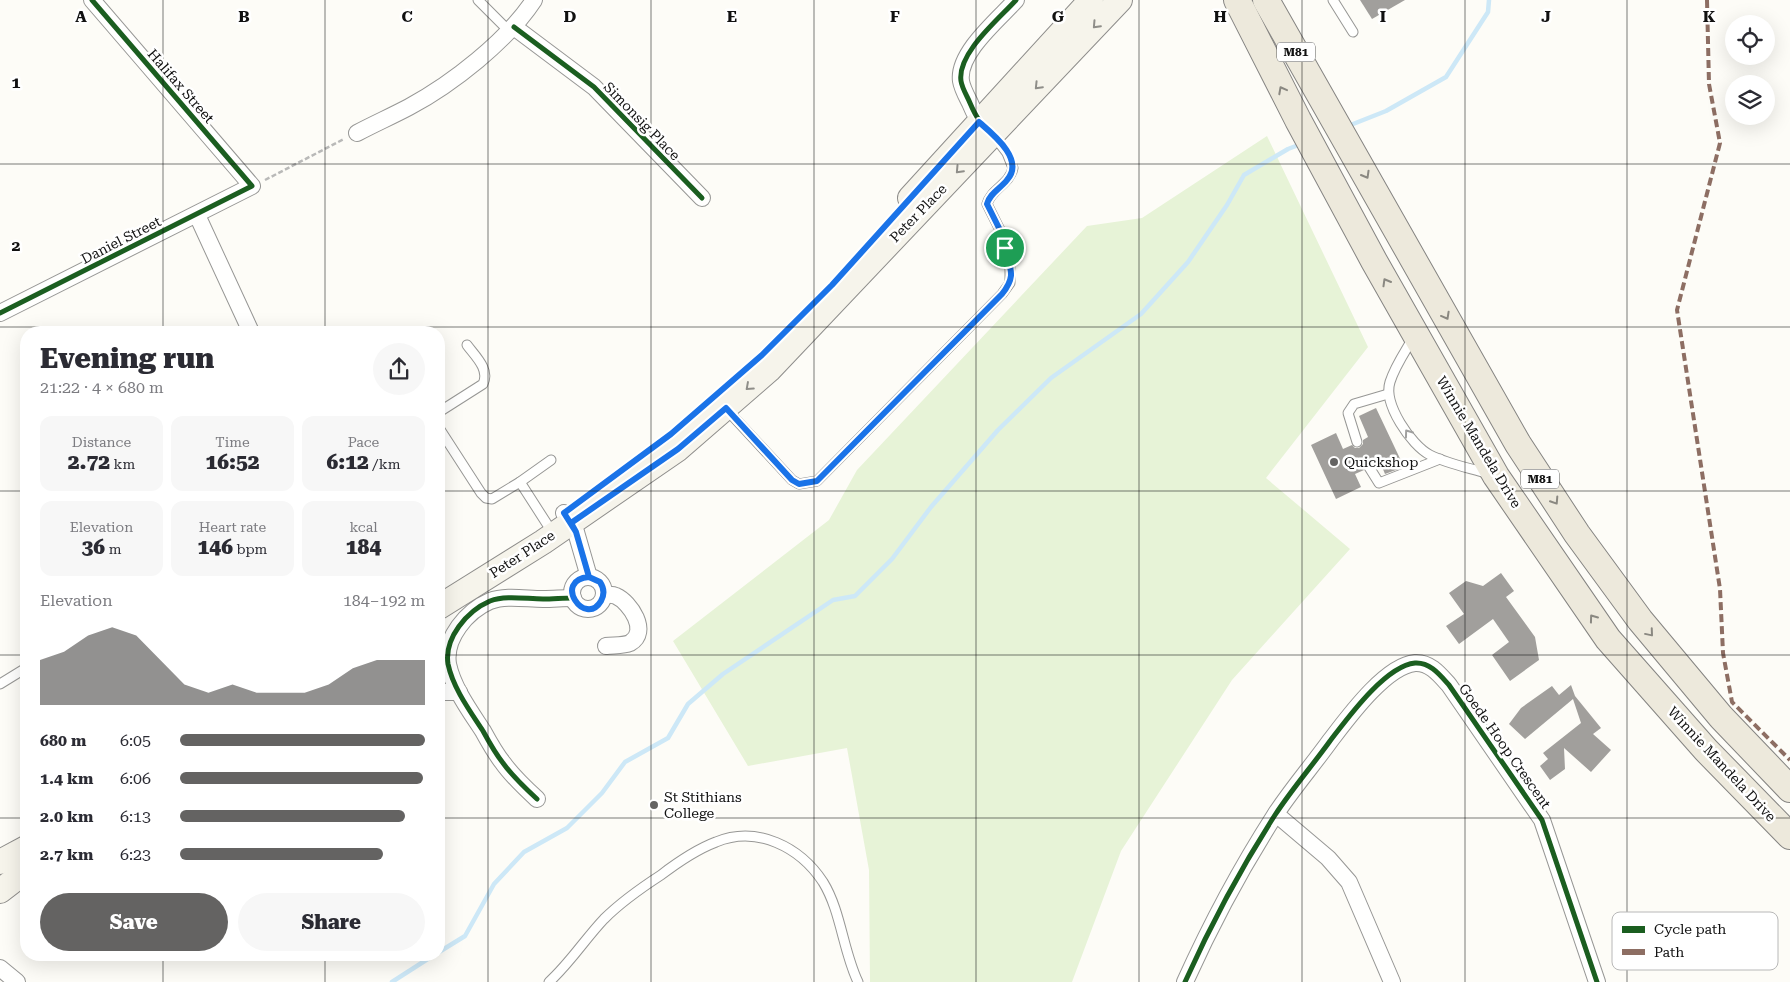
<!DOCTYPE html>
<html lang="en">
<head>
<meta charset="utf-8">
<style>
	body { margin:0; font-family:"Roboto Serif",serif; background:#f7f7f7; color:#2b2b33; height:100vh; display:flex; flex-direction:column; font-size:19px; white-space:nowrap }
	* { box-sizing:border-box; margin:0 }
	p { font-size:16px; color:#7c7c81 }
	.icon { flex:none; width:28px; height:28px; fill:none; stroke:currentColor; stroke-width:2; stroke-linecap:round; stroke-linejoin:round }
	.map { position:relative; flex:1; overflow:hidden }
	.side { position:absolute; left:20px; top:326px; width:425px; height:635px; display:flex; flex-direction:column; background:#fff; border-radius:20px; box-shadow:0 5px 20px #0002 }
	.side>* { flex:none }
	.tools { position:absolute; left:1725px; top:15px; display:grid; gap:10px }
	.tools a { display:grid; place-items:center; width:50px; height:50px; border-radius:50%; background:#fff; box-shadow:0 5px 20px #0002; font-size:25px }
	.pin { position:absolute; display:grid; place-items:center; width:42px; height:42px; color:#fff; margin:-21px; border:2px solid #fff; border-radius:50%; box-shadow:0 1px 5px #0007 }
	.round { display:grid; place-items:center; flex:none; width:52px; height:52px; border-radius:26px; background:#f7f7f7 }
	.head { display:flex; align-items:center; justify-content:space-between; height:85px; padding:0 20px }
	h1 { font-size:28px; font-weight:800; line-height:38px }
	.figures { display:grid; grid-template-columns:repeat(3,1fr); gap:8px; height:85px; padding:5px 20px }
	.figures div { display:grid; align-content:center; border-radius:12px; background:#f7f7f7; text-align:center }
	.figures b { font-size:21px; font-weight:800 }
	.figures small { font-size:14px; font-weight:400 }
	.figures p { font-size:14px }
	.chart { height:140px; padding:10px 20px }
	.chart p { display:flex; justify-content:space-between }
	.chart svg { width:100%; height:90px; margin-top:5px; fill:#646362; opacity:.7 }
	.action { display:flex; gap:10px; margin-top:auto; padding:10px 20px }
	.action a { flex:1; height:58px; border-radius:30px; background:#646362; color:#fff; font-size:20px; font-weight:800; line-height:58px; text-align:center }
	.action a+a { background:#f7f7f7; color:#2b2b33 }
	ul { padding:0 20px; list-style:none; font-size:16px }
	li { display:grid; grid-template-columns:80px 60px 1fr; align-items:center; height:38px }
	li i { height:12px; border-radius:6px; background:#646362 }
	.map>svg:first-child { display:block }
</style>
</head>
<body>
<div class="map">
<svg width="1790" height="982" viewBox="0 0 1790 982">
	<rect width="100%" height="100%" fill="#fdfcf7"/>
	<polygon fill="#e7f3d7" points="1267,136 1368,347 1266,478 1350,549 1232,680 1121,851 1072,982 870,982 869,870 847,748 748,766 673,641 829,520 857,470 1087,226 1142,218"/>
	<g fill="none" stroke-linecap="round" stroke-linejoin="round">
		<g stroke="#cde8f7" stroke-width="4.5">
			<polyline points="1348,126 1386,111 1446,77 1488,12 1489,0"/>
			<polyline points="439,952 465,936 494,884 524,852 567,828 602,793 625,762 668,738 688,704 723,674 833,600 855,596 892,559 931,507 998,430 1051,378 1141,314 1188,262 1227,205 1244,175 1288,149 1301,144"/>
			<polyline points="392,982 434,955"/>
		</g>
	</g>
	<g fill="#a19f9c">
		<polygon points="1360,0 1405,0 1372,19"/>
		<polygon points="1376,408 1404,467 1385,474 1380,462 1375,465 1371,461 1366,462 1363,465 1364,470 1355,474 1361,487 1336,499 1311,445 1336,433 1343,449 1352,445 1355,448 1359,448 1363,444 1363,440 1368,437 1359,416"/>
		<polygon points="1501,573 1514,591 1506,597 1535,637 1539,660 1510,681 1492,655 1509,642 1493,619 1459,644 1446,626 1464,614 1449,593 1466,581 1483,586"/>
		<polygon points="1571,685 1575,696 1601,728 1593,734 1611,750 1591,772 1564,748 1565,769 1550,780 1540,766 1548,759 1543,753 1581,723 1573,699 1525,739 1509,724 1521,708 1552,686 1559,695"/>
	</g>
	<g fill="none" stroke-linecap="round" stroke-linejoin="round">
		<g stroke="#979795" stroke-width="11">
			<g id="service">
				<polyline points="478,0 509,31"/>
				<polyline points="1333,0 1353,32"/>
				<path d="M1413,338C1405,352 1395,366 1390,382C1383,404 1411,445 1430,455C1448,464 1470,468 1489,474"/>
				<path d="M715,397L792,480L799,484L817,481L1002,294L1010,283V268L1001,232L987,204C991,189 1010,184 1013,168L1007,153L994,136"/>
				<path d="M439,412L483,384C490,369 475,356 467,345"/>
				<polyline points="439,428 481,493 486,498 492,499 520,482 547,524"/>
				<polyline points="1357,442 1348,413 1354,404 1388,394"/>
				<polyline points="1369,467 1379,483 1440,459"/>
				<polyline points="520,482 551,460"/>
				<polyline points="0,684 26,668"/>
				<path d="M549,982C570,963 585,939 604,919C621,902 641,888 661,875C678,862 695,850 716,842C757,825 800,847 823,882C841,911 843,951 858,982"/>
			</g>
		</g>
		<g stroke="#979795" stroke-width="18">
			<g id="minor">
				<polyline points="514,27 594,87 702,198"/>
				<path d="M986,129C978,121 974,113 970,103C967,97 962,88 961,81C957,53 999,19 1016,0"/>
				<path d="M357,133C374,124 392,116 409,107C452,84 507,41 534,0"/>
				<polyline points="197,215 251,332"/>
				<polyline points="0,313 252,186 92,0"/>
				<polyline points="564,513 576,532 589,577"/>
				<circle cx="588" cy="593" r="16"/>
				<path d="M604,595C608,595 612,594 616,596C630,602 650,632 630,643C623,646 613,645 606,646"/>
				<polyline points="439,692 459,692"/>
				<path d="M537,799C525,788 513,777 503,763C495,753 489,742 483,731C470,711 453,688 448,664C444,638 467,611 490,601C506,595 526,599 543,599C553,599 563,598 573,598"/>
				<polyline points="1276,814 1328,858 1349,882 1392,982"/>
				<polyline points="0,968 17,982"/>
				<path d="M1185,982C1211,924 1241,868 1275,815C1292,789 1312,766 1330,741C1347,719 1385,666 1415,663C1430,662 1440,675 1449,685L1542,820L1597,982"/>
			</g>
		</g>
		<g stroke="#8e8d8b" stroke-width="26">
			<g id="secondary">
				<polyline points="910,198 1091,0"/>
				<polyline points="439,607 543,542 678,449 769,370 1120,0"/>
				<polyline points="0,862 26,848"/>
				<polyline points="0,891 26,871"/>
			</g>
		</g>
		<g stroke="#858482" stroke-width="28">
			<g id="primary">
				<polyline points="1237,0 1298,120 1374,261 1496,476 1608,639 1706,750 1790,836"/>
				<polyline points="1266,0 1518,444 1577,534 1640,620 1721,717 1790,789"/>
			</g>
		</g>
		<polyline stroke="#b9b9b8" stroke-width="2.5" stroke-dasharray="5 2.5" stroke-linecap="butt" points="265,180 344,139"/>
		<use href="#service" stroke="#fffffe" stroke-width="9"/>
		<use href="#minor" stroke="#fffffe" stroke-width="16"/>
		<use href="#secondary" stroke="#f6f4eb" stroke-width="24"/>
		<use href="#primary" stroke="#ede9dc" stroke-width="26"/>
		<polyline stroke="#8d6e63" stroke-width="4" stroke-dasharray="8 4" stroke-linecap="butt" points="1707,0 1709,84 1720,143 1677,310 1720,589 1723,653 1732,702 1790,760"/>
		<g stroke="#fff" stroke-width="8">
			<g id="cycleway">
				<polyline points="514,27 594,87 702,198"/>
				<path d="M992,134C980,123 976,117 970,103C967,96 962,88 961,81C957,53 999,19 1016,0"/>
				<polyline points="0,313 252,186 92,0"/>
				<path d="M537,799C525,788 513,777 503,763C495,753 489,742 483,731C470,711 453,688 448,664C444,638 467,611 490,601C506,595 526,599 543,599C553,599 563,598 573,598"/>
				<path d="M1185,982C1211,924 1241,868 1275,815C1292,789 1312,766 1330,741C1347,719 1385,666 1415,663C1430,662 1440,675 1449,685L1542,820L1597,982"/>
			</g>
		</g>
		<use href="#cycleway" stroke="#1b5e20" stroke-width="5"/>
	</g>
	<defs><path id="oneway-chevron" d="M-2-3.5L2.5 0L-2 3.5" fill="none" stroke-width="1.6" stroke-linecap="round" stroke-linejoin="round" transform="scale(1.25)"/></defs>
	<g stroke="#8f8e89">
		<use href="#oneway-chevron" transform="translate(1096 25) rotate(133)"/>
		<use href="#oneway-chevron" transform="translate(1038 86) rotate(134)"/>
		<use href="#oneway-chevron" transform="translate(959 170) rotate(133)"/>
		<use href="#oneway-chevron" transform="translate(749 387) rotate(138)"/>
	</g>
	<g stroke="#8a8881">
		<use href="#oneway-chevron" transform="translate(1282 90) rotate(-118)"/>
		<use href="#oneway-chevron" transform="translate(1366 175) rotate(60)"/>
		<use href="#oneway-chevron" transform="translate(1386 282) rotate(-120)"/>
		<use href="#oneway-chevron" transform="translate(1446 316) rotate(61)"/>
		<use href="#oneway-chevron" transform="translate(1555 501) rotate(57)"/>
		<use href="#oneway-chevron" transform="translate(1593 618) rotate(-126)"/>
		<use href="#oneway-chevron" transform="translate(1650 633) rotate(50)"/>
	</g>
	<use stroke="#a0a09f" href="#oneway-chevron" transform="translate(1408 433) rotate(-126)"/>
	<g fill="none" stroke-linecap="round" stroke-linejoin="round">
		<g stroke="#fff" stroke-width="10">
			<path id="route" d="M1005,248C1010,269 1017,275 1002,294L817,481L799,484L792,480L726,408L678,449L571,523L576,532L589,577L600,582C604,588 605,594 601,601C585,628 552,580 589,577L576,532L564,513L671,434L762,355L832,285L979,122C994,135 1025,160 1007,180C1000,189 990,193 987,204L1001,232L1005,248"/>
		</g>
		<use href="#route" stroke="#1a73e8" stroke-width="6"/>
	</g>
	<path fill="none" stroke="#111" stroke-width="1" stroke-opacity="0.55" d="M163,0V332M325,0V332M488,0V982M651,0V982M814,0V982M976,0V982M1139,0V982M1302,0V982M1465,0V982M1627,0V982M0,164H1790M0,327H1790M0,491H26M439,491H1790M0,655H26M439,655H1790M0,818H26M439,818H1790M163,955V982M325,955V982"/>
	<g fill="#646362" stroke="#fff" stroke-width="2">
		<circle cx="1334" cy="462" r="5"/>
		<circle cx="654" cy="805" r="5"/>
	</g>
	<g text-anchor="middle" stroke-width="5" stroke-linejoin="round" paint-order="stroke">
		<g fill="#fff" stroke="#585858" stroke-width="1">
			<rect x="1277" y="42.5" width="38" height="19" rx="4"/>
			<rect x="1521" y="469.5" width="38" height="19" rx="4"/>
		</g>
		<g font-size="12" font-weight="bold" fill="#111">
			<text x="1296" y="56">M81</text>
			<text x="1540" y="483">M81</text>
		</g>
		<g font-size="14" fill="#111" stroke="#fff">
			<text transform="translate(181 86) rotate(49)" y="5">Halifax Street</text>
			<text transform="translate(642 121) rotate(46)" y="5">Simonsig Place</text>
			<text transform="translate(918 213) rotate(-46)" y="5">Peter Place</text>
			<text transform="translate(121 240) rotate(-27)" y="5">Daniel Street</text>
			<text transform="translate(1479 442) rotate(59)" y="5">Winnie Mandela Drive</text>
			<text transform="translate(522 554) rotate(-33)" y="5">Peter Place</text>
			<text transform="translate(1505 746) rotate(55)" y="5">Goede Hoop Crescent</text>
			<text transform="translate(1722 764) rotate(47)" y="5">Winnie Mandela Drive</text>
		</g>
		<g font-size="14" fill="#111" stroke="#fff" text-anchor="start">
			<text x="1344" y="467">Quickshop</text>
			<text x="664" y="802">St Stithians<tspan x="664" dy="16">College</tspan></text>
		</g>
	</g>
	<rect x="1612" y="912" width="166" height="58" rx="8" fill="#fff" stroke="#b8b8b8" stroke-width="1"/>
	<rect x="1622" y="926" width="23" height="7" fill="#1b5e20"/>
	<rect x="1622" y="949" width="23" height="6" fill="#8d6e63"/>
	<g font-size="14" fill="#111">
		<text x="1654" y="934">Cycle path</text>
		<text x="1654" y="957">Path</text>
	</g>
	<g font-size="16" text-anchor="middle" font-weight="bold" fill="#111" stroke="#fff" stroke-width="5" stroke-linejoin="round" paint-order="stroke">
		<text x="81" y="22">A</text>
		<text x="244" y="22">B</text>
		<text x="407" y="22">C</text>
		<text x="570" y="22">D</text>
		<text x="732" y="22">E</text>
		<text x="895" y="22">F</text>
		<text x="1058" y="22">G</text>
		<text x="1220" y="22">H</text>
		<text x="1383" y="22">I</text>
		<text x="1546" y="22">J</text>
		<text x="1709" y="22">K</text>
		<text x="16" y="88">1</text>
		<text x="16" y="251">2</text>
	</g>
</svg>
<div class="tools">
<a><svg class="icon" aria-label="locate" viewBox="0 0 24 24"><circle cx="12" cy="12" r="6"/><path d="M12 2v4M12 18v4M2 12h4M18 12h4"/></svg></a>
<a><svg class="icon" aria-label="layers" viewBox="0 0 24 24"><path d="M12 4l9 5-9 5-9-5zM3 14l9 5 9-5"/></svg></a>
</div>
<div class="pin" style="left:1005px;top:248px;background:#1e9e55"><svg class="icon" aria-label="arrive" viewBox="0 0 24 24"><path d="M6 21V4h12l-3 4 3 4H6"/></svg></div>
<section class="side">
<div class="head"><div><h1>Evening run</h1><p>21:22 · 4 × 680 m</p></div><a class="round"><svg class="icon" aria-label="share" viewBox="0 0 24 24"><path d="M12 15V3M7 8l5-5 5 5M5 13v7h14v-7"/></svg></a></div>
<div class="figures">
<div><p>Distance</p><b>2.72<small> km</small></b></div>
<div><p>Time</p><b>16:52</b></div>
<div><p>Pace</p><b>6:12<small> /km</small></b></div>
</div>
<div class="figures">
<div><p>Elevation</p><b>36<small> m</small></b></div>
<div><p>Heart rate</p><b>146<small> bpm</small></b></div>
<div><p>kcal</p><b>184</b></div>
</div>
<div class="chart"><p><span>Elevation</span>184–192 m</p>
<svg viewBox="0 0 160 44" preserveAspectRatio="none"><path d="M0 44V22L10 18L20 10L30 6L40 10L50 22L60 34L70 38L80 34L90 38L100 38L110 38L120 34L130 26L140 22L150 22L160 22V44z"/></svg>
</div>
<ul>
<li><b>680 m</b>6:05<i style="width:100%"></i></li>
<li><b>1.4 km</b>6:06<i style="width:99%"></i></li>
<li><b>2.0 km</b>6:13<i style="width:92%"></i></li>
<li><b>2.7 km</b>6:23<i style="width:83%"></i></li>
</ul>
<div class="action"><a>Save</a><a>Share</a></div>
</section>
</div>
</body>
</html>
